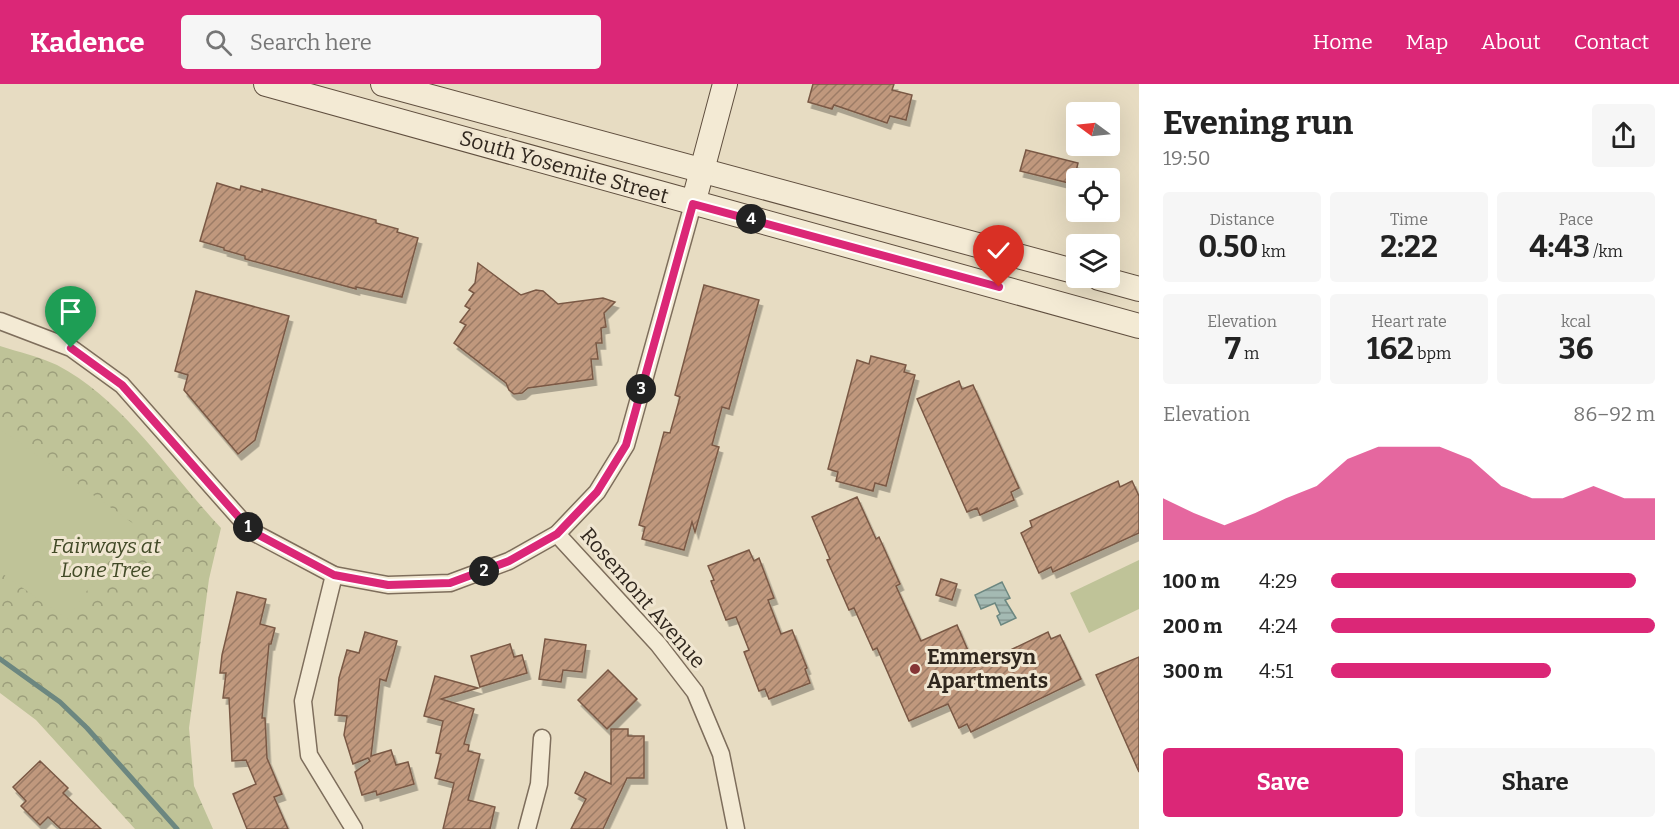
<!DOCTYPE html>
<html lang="en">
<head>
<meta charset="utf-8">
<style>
	body { margin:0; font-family:Bitter,serif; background:#f6f6f6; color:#222; height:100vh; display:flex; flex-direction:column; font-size:22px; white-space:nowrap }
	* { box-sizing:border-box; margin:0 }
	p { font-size:20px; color:#767676 }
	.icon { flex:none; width:33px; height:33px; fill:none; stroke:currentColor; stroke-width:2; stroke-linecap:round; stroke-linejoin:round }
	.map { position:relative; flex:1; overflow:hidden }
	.side { display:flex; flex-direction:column; background:#fff; width:540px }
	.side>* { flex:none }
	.needle { width:39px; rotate:285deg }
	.buttons { position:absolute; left:1066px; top:18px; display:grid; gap:12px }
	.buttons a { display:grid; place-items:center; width:54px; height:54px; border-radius:6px; background:#fff; box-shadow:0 6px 24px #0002; font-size:30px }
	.pin { position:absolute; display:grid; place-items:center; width:51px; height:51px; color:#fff; margin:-62px -26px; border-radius:50% 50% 50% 0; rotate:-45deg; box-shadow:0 0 6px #0007 }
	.pin .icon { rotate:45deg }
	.km { position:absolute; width:30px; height:30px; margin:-15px; border-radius:50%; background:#222; color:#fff; font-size:16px; line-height:30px; text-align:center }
	.round { display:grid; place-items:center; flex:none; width:63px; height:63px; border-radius:6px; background:#f6f6f6 }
	.overview { display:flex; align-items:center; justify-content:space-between; height:102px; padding:0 24px }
	h1 { font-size:33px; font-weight:700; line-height:45px }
	.stats { display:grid; grid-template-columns:repeat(3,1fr); gap:9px; height:102px; padding:6px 24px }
	.stats div { display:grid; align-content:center; border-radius:6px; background:#f6f6f6; text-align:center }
	.stats b { font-size:30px; font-weight:700 }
	.stats small { font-size:16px; font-weight:400 }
	.stats p { font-size:16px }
	.chart { height:168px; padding:12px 24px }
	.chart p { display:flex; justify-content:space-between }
	.chart svg { width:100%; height:108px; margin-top:6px; fill:#db2777; opacity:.7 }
	.action { display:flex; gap:12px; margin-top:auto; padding:12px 24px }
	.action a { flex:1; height:69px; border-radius:6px; background:#db2777; color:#fff; font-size:24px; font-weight:700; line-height:69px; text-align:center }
	.action a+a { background:#f6f6f6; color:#222 }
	ul { padding:0 24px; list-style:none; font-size:20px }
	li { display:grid; grid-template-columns:96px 72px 1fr; align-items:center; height:45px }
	li i { height:15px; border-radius:8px; background:#db2777 }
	header { display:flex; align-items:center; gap:36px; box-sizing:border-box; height:84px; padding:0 30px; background:#db2777; color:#fff }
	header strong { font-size:28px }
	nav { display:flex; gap:33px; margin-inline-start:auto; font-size:21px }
	.search { width:420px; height:54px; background:#f6f6f6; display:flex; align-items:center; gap:15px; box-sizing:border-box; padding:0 21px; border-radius:6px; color:#767676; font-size:22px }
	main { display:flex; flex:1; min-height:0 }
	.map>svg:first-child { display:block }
</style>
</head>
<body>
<header>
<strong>Kadence</strong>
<div class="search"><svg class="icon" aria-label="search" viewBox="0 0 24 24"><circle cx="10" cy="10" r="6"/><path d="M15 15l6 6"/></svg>Search here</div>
<nav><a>Home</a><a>Map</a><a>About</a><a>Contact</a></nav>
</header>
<main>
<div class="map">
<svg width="1139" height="745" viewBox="0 0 1139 745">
	<defs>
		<pattern id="park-crowns" width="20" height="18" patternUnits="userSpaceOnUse" patternTransform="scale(1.5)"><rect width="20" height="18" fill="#bfc398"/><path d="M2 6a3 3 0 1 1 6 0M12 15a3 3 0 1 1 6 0" fill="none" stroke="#9c9e7b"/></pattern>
		<pattern id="water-rules" width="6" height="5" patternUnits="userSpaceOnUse" patternTransform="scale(1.5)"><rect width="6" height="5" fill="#a4bab3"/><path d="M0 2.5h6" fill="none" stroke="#869791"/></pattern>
		<pattern id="building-hatch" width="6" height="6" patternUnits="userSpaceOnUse" patternTransform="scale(1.5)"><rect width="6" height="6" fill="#c0987d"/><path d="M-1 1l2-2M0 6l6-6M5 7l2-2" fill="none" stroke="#9c7c66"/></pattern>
		<filter id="shadow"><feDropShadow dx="3.5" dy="6" stdDeviation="0" flood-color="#0004"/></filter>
	</defs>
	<rect width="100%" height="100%" fill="#e7dcc2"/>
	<path fill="url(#park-crowns)" d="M0,262C19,268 40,273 57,281C124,316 170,390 221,444L209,495L189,644L194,702L213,745H135L36,636L0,609Z"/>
	<g fill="#bfc398">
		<polygon points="0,345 134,440 67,535 0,488"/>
		<polygon points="1139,476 1139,525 1089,549 1070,509"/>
	</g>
	<polygon fill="url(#water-rules)" stroke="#6c8780" stroke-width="1.5" points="1002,498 1010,514 1005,516 1016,534 1001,541 997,532 1000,530 995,519 981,525 975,511"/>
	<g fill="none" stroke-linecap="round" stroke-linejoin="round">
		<polyline stroke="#6c8780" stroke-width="5" points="0,575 60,618 87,644 177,745"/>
	</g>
	<g fill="url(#building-hatch)" stroke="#7a5945" stroke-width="1.5" filter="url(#shadow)">
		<polygon points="813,0 894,0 892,6 912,11 906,36 890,32 887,39 834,21 832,25 808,18"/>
		<polygon points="1026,66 1078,79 1073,100 1020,87"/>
		<polygon points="217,99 240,106 241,102 262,108 262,105 376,136 376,139 398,145 397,148 418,154 402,213 356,203 356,205 245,175 245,172 224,166 224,164 200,157"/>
		<polygon points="478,179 521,211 536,206 543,207 558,220 603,214 615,218 604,229 606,243 601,244 602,259 596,259 598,275 591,275 593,295 528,304 522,309 514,310 509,306 506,299 454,259 466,241 460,238 470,225 465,222 474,209 469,206 475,199"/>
		<polygon points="704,201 759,216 729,325 722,323 712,361 719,363 695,448 692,438 684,466 642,455 645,443 639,441 664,348 670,349 680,313 675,311"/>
		<polygon points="196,207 289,232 255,356 238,370 184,306 188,291 175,287"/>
		<polygon points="871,272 906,281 904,288 915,291 886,402 875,399 873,407 836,397 838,388 828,385 857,276 869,280"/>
		<polygon points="959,297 962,305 973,301 1019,404 1011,408 1014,416 980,431 977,424 967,428 917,315"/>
		<polygon points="1118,397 1120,403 1132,397 1139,412 1139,449 1053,488 1051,483 1039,489 1021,449 1032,443 1030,437"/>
		<polygon points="857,413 876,455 879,453 900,500 896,502 921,557 957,541 975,583 1048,548 1051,555 1060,551 1081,595 971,648 967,640 959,644 948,620 909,637 877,564 873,566 854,524 849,526 827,476 830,475 812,433"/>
		<polygon points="749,466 754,477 759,474 774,514 768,516 781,550 792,546 807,584 805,585 810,599 769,615 765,605 759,607 744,568 749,566 736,533 726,536 711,497 714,496 708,482"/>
		<polygon points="941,495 957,500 952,516 936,511"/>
		<polygon points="237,508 266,515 260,540 275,544 271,560 269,560 262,634 265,634 267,674 282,710 274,713 288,745 247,745 233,710 256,700 246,676 232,677 229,614 223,614 226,589 220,589 222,571"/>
		<polygon points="365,548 397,557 386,597 380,595 371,672 391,666 396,681 408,678 414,700 377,711 376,707 362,711 355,688 370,677 368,674 353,680 344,651 347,632 335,631 339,594 347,566 359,569"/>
		<polygon points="545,555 586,561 582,588 563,586 561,598 539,595"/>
		<polygon points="510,560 514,573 522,571 527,589 480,603 471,572"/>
		<polygon points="1139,573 1139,688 1096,591"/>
		<polygon points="608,586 637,615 607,645 578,616"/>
		<polygon points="435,592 478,604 441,615 474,625 464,660 469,661 468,667 480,670 468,716 495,723 490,745 443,745 454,699 435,694 441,670 436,669 443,637 424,632"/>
		<polygon points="611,645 628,645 628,652 644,652 644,694 627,694 603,745 571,745 586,715 575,709 585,688 611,700"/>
		<polygon points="40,677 68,704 63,709 101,745 61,745 48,733 40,741 21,722 26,717 13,703"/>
	</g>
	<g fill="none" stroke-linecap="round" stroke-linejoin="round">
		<g stroke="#7e6e5c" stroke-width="19">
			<g id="street">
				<polyline points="0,237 71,264 122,301 251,447 334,491 388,501 450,499 509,477 557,450 597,408 626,361 693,120"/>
				<polyline points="557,450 658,560 695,608 721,670 736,745"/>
				<polyline points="334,491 303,617 309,671 354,745"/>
				<polyline points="527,745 539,700 542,654"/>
			</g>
		</g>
		<g stroke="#604f3f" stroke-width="26">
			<g id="secondary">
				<polyline points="266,0 1139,242"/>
				<polyline points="383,0 1077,188"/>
				<polyline points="693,120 725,0"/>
				<polyline points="1099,194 1139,205"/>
			</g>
		</g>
		<use href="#street" stroke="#f3ead4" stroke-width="16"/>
		<use href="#secondary" stroke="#f3ead4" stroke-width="24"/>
	</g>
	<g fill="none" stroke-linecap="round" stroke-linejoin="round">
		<g stroke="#fff" stroke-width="12">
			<polyline id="route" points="71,264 122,301 251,447 334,491 388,501 450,499 509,477 557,450 597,408 626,361 693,120 999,203"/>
		</g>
		<use href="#route" stroke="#db2777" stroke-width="8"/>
	</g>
	<circle fill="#853435" stroke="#f0e6d1" stroke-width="2" cx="915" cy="585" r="6"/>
	<g text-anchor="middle" stroke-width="6" stroke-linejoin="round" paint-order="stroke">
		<g font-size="21" fill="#30271e" stroke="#f0e6d1">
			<text transform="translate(564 83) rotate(16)" y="7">South Yosemite Street</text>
			<text transform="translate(643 514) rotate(49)" y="7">Rosemont Avenue</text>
		</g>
		<g font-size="21" font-style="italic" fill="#424a27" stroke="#f0e6d1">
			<text x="106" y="469">Fairways at<tspan x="106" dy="24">Lone Tree</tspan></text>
		</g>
		<g font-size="21" font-weight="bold" fill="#30271e" stroke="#f0e6d1" text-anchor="start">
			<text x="927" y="580">Emmersyn<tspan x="927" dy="24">Apartments</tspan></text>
		</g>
	</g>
</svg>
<div class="buttons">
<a><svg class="needle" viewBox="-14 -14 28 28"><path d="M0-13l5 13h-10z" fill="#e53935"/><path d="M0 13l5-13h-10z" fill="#767676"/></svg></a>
<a><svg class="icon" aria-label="locate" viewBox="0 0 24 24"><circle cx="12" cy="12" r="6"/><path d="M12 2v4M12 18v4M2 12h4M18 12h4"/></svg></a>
<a><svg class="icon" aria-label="layers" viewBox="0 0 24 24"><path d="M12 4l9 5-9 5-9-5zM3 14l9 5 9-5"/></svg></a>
</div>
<div class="pin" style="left:71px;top:264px;background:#1e9e55"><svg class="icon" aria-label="arrive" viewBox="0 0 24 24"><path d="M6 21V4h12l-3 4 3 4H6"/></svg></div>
<div class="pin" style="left:999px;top:203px;background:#d93025"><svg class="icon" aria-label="check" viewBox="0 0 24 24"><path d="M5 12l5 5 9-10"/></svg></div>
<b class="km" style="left:248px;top:443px">1</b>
<b class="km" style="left:484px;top:487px">2</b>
<b class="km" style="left:641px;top:305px">3</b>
<b class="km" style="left:751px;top:135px">4</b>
</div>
<section class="side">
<div class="overview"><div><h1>Evening run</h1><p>19:50</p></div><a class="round"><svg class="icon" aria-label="share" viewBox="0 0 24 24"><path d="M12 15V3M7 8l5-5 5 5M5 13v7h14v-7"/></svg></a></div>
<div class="stats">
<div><p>Distance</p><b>0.50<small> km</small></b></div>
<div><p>Time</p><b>2:22</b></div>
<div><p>Pace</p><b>4:43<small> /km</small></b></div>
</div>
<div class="stats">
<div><p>Elevation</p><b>7<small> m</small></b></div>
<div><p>Heart rate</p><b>162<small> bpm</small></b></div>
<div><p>kcal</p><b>36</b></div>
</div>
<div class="chart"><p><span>Elevation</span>86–92 m</p>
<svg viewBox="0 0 160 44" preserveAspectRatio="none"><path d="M0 44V27L10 33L20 38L30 33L40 27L50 22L60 11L70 6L80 6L90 6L100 11L110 22L120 27L130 27L140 22L150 27L160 27V44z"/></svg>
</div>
<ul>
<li><b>100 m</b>4:29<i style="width:94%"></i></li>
<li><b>200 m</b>4:24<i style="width:100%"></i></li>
<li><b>300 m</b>4:51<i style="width:68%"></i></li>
</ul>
<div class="action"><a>Save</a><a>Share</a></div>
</section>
</main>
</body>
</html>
